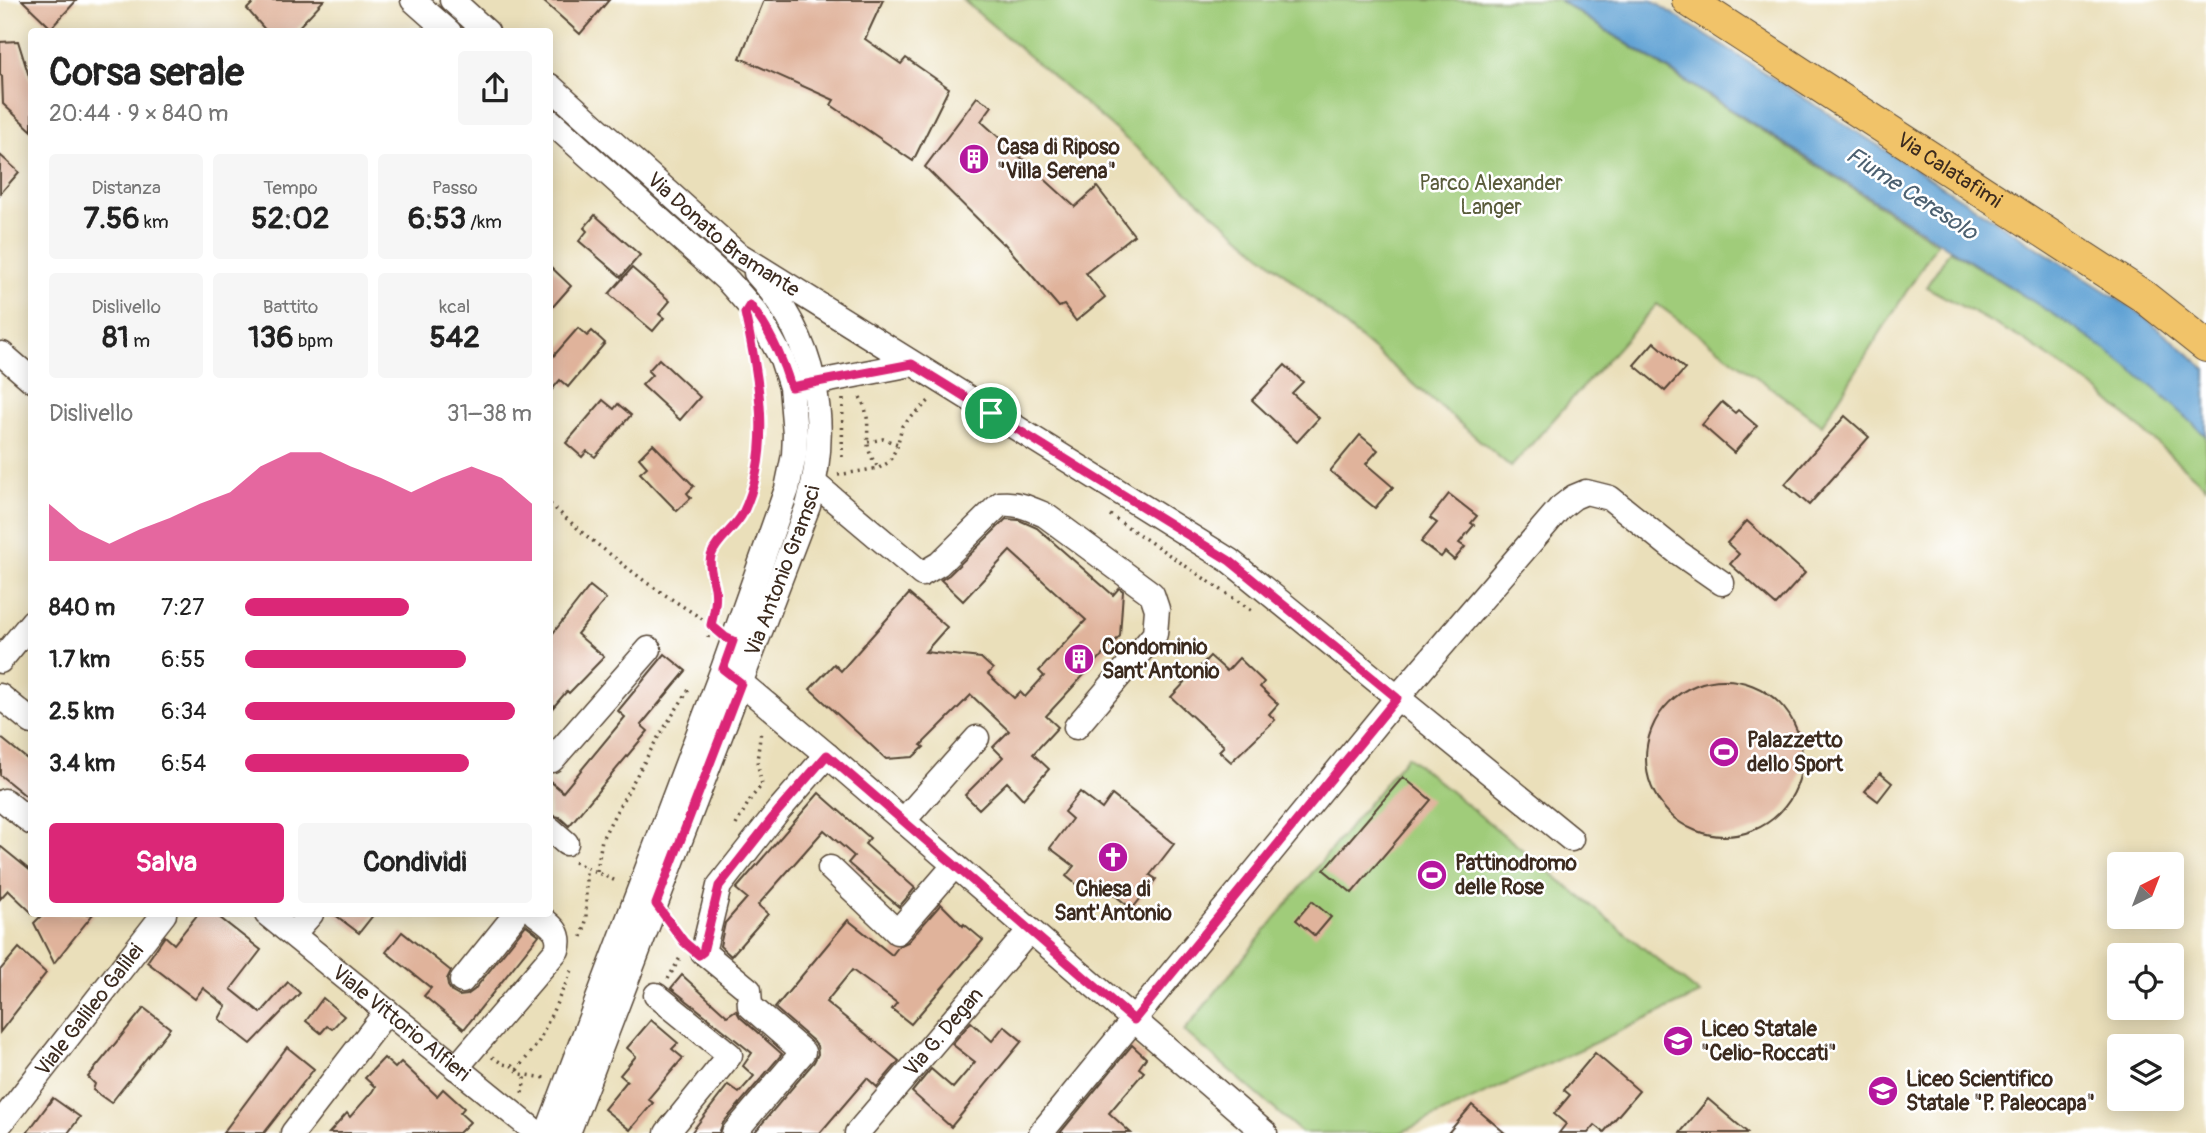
<!DOCTYPE html>
<html lang="it">
<head>
<meta charset="utf-8">
<style>
	body { margin:0; font-family:Pangolin,sans-serif; background:#f6f6f6; color:#222; height:100vh; display:flex; flex-direction:column; font-size:26px; white-space:nowrap }
	* { box-sizing:border-box; margin:0 }
	p { font-size:23px; color:#767676 }
	.icon { flex:none; width:38px; height:38px; fill:none; stroke:currentColor; stroke-width:2; stroke-linecap:round; stroke-linejoin:round }
	.map { position:relative; flex:1; overflow:hidden }
	.sheet { position:absolute; left:28px; top:28px; width:525px; height:889px; display:flex; flex-direction:column; background:#fff; border-radius:7px; box-shadow:0 4px 18px #0003 }
	.sheet>* { flex:none }
	.needle { width:46px; rotate:42deg }
	.buttons { position:absolute; left:2107px; top:852px; display:grid; gap:14px }
	.buttons a { display:grid; place-items:center; width:77px; height:77px; border-radius:7px; background:#fff; box-shadow:0 4px 18px #0003; font-size:35px }
	.pin { position:absolute; display:grid; place-items:center; width:60px; height:60px; color:#fff; margin:-30px; border:4px solid #fff; border-radius:50%; box-shadow:0 2px 7px #0007 }
	.round { display:grid; place-items:center; flex:none; width:74px; height:74px; border-radius:7px; background:#f6f6f6 }
	.summary { display:flex; align-items:center; justify-content:space-between; height:119px; padding:0 21px }
	h1 { font-size:38px; font-weight:800; line-height:52px }
	.metrics { display:grid; grid-template-columns:repeat(3,1fr); gap:10px; height:119px; padding:7px 21px }
	.metrics div { display:grid; align-content:center; border-radius:7px; background:#f6f6f6; text-align:center }
	.metrics b { font-size:30px; font-weight:800 }
	.metrics small { font-size:19px; font-weight:400 }
	.metrics p { font-size:19px }
	.chart { height:196px; padding:14px 21px }
	.chart p { display:flex; justify-content:space-between }
	.chart svg { width:100%; height:126px; margin-top:7px; fill:#db2777; opacity:.7 }
	.button { display:flex; gap:14px; margin-top:auto; padding:14px 21px }
	.button a { flex:1; height:80px; border-radius:7px; background:#db2777; color:#fff; font-size:28px; font-weight:800; line-height:80px; text-align:center }
	.button a+a { background:#f6f6f6; color:#222 }
	ul { padding:0 21px; list-style:none; font-size:23px }
	li { display:grid; grid-template-columns:112px 84px 1fr; align-items:center; height:52px }
	li i { height:18px; border-radius:9px; background:#db2777 }
	.map>svg:first-child { display:block }
</style>
</head>
<body>
<div class="map">
<svg width="2206" height="1133" viewBox="0 0 2206 1133">
	<rect width="100%" height="100%" fill="#fff"/>
	<filter id="ink" filterUnits="userSpaceOnUse"><feTurbulence type="fractalNoise" baseFrequency=".0143" numOctaves="2"/><feDisplacementMap in="SourceGraphic" scale="14" xChannelSelector="R" yChannelSelector="G"/><feConvolveMatrix kernelMatrix="1 2 1 2 8 2 1 2 1" color-interpolation-filters="sRGB"/></filter>
	<filter id="wash" filterUnits="userSpaceOnUse"><feTurbulence type="fractalNoise" baseFrequency=".00686" numOctaves="4" result="noise"/><feDisplacementMap in="SourceGraphic" scale="28" xChannelSelector="R" yChannelSelector="G"/><feGaussianBlur stdDeviation="1.57" result="paint"/><feColorMatrix in="noise" values="0 0 0 0 0 0 0 0 0 0 0 0 0 0 0 0 0 1.4 0 .05"/><feComposite in="paint" operator="in"/></filter>
	<g filter="url(#wash)">
		<rect width="100%" height="100%" fill="#eadfba"/>
		<g fill="#a0cc7a" stroke="#6e7b4c" stroke-width="2">
			<polygon points="963,0 1558,0 1937,243 1822,425 1657,304 1511,467"/>
			<path d="M1950,250C2003,284 2058,315 2109,351C2144,376 2176,406 2206,436V487L2095,388L2022,339L1926,287Z"/>
			<polygon points="1407,756 1700,994 1400,1133 1302,1133 1184,1031"/>
		</g>
		<path fill="#60a2d4" stroke="#4e6679" stroke-width="2" d="M1559,0H1651L2141,314L2187,352L2206,370V436C2163,394 2117,356 2067,323Z"/>
		<g id="blocks">
			<g fill="#e0b39b">
				<polygon points="22,0 77,0 51,28"/>
				<polygon points="256,0 324,0 294,32 267,32 247,9"/>
				<polygon points="542,0 609,0 580,34"/>
				<polygon points="764,0 883,0 865,39 901,64 906,58 949,88 913,161 831,105 834,100 740,58"/>
				<polygon points="18,41 32,86 32,131 3,104 2,76 0,75 0,42"/>
				<polygon points="977,97 992,106 981,121 1075,207 1097,187 1134,235 1086,273 1105,297 1076,321 1064,305 1059,307 1004,243 1003,244 925,167"/>
				<polygon points="0,155 19,172 0,194"/>
				<polygon points="595,215 640,255 621,277 579,241 587,231 584,228"/>
				<polygon points="550,266 571,286 550,310"/>
				<polygon points="632,268 670,301 659,314 664,318 653,331 609,294"/>
				<polygon points="578,328 587,336 592,331 605,343 568,387 560,380 550,392 550,360"/>
				<polygon points="1654,342 1685,369 1665,391 1634,365"/>
				<polygon points="659,359 700,397 680,420 642,385 652,375 648,371"/>
				<polygon points="1285,365 1303,382 1292,393 1319,418 1297,442 1252,400"/>
				<polygon points="603,400 614,409 618,404 631,415 595,457 587,451 582,457 566,443"/>
				<polygon points="1722,402 1735,413 1738,410 1757,426 1734,453 1702,425"/>
				<polygon points="1845,416 1869,437 1809,505 1785,484"/>
				<polygon points="1360,435 1378,450 1366,464 1393,487 1375,508 1330,471"/>
				<polygon points="653,444 694,486 687,493 691,498 677,511 640,473 647,467 639,458"/>
				<polygon points="1449,494 1477,516 1471,523 1474,525 1459,543 1465,547 1454,560 1445,552 1441,557 1421,542 1437,523 1430,518"/>
				<polygon points="1006,519 1019,520 1037,528 1113,595 1119,588 1123,591 1120,636 1046,716 1058,727 1033,754 1049,769 1023,799 1007,782 979,809 965,795 1003,757 993,747 1009,731 971,695 921,745 924,747 913,757 886,759 810,689 834,664 841,671 909,594 947,627 925,652 981,658 993,669 988,674 1014,698 1020,692 1025,697 1044,676 1039,671 1086,620 1010,551 963,601 941,580 949,575"/>
				<polygon points="1747,521 1805,573 1776,605 1730,564 1739,554 1727,543"/>
				<polygon points="590,586 606,599 577,634 604,657 569,693 567,691 550,711 550,637"/>
				<polygon points="665,654 686,671 641,725 648,731 569,826 559,817 550,815 550,781 563,792 625,717 618,711"/>
				<polygon points="1210,656 1227,671 1239,658 1264,682 1260,687 1278,704 1269,714 1275,720 1231,762 1219,751 1224,746 1171,697"/>
				<circle cx="1724" cy="758" r="78"/>
				<polygon points="0,737 32,763 32,801 0,775"/>
				<polygon points="1880,773 1892,783 1878,801 1865,791"/>
				<polygon points="1403,777 1431,800 1352,893 1324,870"/>
				<polygon points="1080,792 1102,809 1112,795 1174,844 1150,875 1156,879 1132,909 1097,881 1087,893 1066,876 1074,866 1050,848 1072,819 1064,812"/>
				<polygon points="819,793 870,838 865,844 915,888 899,907 848,863 854,856 824,830 758,905 768,914 731,956 720,946 725,923 747,898 736,889"/>
				<polygon points="0,846 32,872 32,913 8,890 0,899"/>
				<polygon points="1312,901 1331,917 1315,936 1296,920"/>
				<polygon points="941,904 963,926 964,924 983,940 911,1024 892,1009 897,1003 852,970 826,1002 899,1061 877,1087 867,1078 820,1133 754,1133 814,1062 818,1054 817,1046 813,1041 775,1008 848,920 892,955 899,946 908,942"/>
				<polygon points="43,914 93,914 54,963 34,923"/>
				<polygon points="198,914 215,914 261,950 231,989 261,1013 288,982 300,993 251,1044 219,1019 226,1006 203,988 195,999 147,962 165,936 174,944"/>
				<polygon points="334,914 374,914 359,933"/>
				<polygon points="526,925 539,935 464,1029 424,996 431,988 386,952 402,932 451,971 447,979 448,986 452,992 459,996 467,995 474,990"/>
				<polygon points="19,948 46,973 0,1032 0,970"/>
				<polygon points="682,975 727,1016 736,1010 740,1017 782,1054 723,1123 719,1133 691,1133 728,1085 739,1093 754,1076 743,1066 752,1053 671,988"/>
				<polygon points="323,998 344,1016 332,1029 327,1026 321,1033 306,1021"/>
				<polygon points="144,1008 170,1028 111,1103 93,1090 95,1084 88,1077"/>
				<polygon points="651,1020 678,1043 672,1049 683,1058 648,1099 653,1103 630,1130 604,1109 627,1081 620,1075 636,1056 627,1048"/>
				<polygon points="971,1022 992,1041 1004,1026 1022,1041 951,1127 912,1092 931,1069 953,1088 975,1062 952,1044"/>
				<polygon points="1132,1045 1146,1058 1139,1068 1144,1072 1109,1113 1131,1133 1060,1133"/>
				<polygon points="287,1047 314,1069 264,1133 223,1133"/>
				<polygon points="1595,1053 1639,1091 1604,1132 1595,1125 1588,1133 1559,1133 1566,1124 1554,1114 1570,1095 1564,1090"/>
				<polygon points="384,1058 395,1068 401,1062 437,1096 443,1089 464,1108 460,1113 470,1122 459,1133 329,1133 347,1113 350,1117 372,1092 375,1087 365,1078"/>
				<polygon points="53,1098 80,1117 68,1133 27,1133"/>
				<polygon points="1708,1099 1748,1133 1680,1133"/>
				<polygon points="1472,1105 1505,1133 1448,1133"/>
			</g>
		</g>
	</g>
	<g filter="url(#ink)">
		<use href="#blocks" fill-opacity="0" stroke="#554535" stroke-width="2"/>
		<g fill="none" stroke-linecap="round" stroke-linejoin="round">
			<g stroke="#554535" stroke-width="27">
				<g id="minor">
					<polyline points="413,0 449,32"/>
					<polyline points="452,0 487,32"/>
					<path id="s1" d="M550,86L736,253L1230,561L1571,839"/>
					<polyline points="2,354 32,380"/>
					<polyline points="798,386 912,364"/>
					<path d="M814,483L922,574L939,564L1000,504C1017,502 1029,508 1045,515L1152,594L1157,609L1155,634L1076,727"/>
					<polyline points="0,661 32,622"/>
					<polyline points="729,673 827,755 1265,1133"/>
					<polyline points="0,696 32,722"/>
					<polyline points="550,758 552,760 649,649"/>
					<polyline points="5,801 32,823"/>
					<polyline points="903,821 977,738"/>
					<polyline points="550,829 566,843"/>
					<polyline points="830,868 897,932 954,866"/>
					<path id="s2" d="M267,914L537,1133"/>
					<polyline points="293,934 311,914"/>
					<polyline points="462,981 516,914"/>
					<polyline points="656,995 730,1055 667,1133"/>
					<path d="M456,1068L557,950C563,931 549,924 536,914"/>
					<path id="s3" d="M0,1124L164,914"/>
					<polyline points="548,1131 723,669 787,489 794,455 795,434 791,387 782,359 757,314 728,281 550,121"/>
					<polyline points="293,1133 387,1011"/>
					<path id="s4" d="M568,1133L808,506C832,422 816,339 756,273"/>
					<polyline points="734,1133 803,1052 750,1006 749,990 703,952 719,886 778,811 827,755"/>
					<path id="s5" d="M857,1133L1030,930"/>
					<polyline points="1041,1133 1397,698 1560,508 1574,497 1586,492 1610,498 1676,551 1722,583"/>
				</g>
			</g>
			<g stroke="#554535" stroke-width="34">
				<g id="major">
					<path id="s6" d="M1688,0L2143,296L2206,346"/>
				</g>
			</g>
			<g stroke="#554535" stroke-width="3.5" stroke-dasharray="2 5" stroke-linecap="butt">
				<path d="M860,397C877,427 857,443 879,468"/>
				<polyline points="868,442 883,439 898,444"/>
				<polyline points="842,457 843,398"/>
				<polyline points="838,475 879,468 889,462 897,447 902,426 931,399"/>
				<polyline points="550,504 584,534 647,583 716,628"/>
				<polyline points="1110,515 1254,612"/>
				<path d="M708,638C711,623 717,607 715,591C715,580 708,569 710,559C712,545 734,529 741,516C769,468 761,409 755,357"/>
				<polyline points="736,825 751,798 762,785 757,761 761,730"/>
				<polyline points="574,862 618,882"/>
				<polyline points="597,871 602,839 614,816 657,739 690,688"/>
				<polyline points="671,924 683,940"/>
				<polyline points="582,937 586,921 586,867"/>
				<polyline points="668,979 681,956"/>
				<polyline points="492,1057 503,1064 512,1066 521,1074 545,1078"/>
				<polyline points="517,1070 538,1043 573,968"/>
				<polyline points="522,1093 526,1075"/>
			</g>
			<use href="#minor" stroke="#fff" stroke-width="24"/>
			<use href="#major" stroke="#f1c369" stroke-width="32"/>
		</g>
	</g>
	<g fill="none" stroke-linecap="round" stroke-linejoin="round" filter="url(#ink)">
		<g stroke="#fff" stroke-width="14">
			<path id="route" d="M750,305C770,330 782,357 791,387L912,364L1230,561L1397,698L1134,1020L827,755L778,811L719,886L703,952L699,955L684,942L656,904L741,683L723,669L733,641L725,637L711,625C714,612 717,600 715,588C713,577 708,567 711,556C716,540 735,529 743,513C773,451 759,377 745,313Z"/>
		</g>
		<use href="#route" stroke="#db2777" stroke-width="9"/>
	</g>
	<defs>
		<g id="building-disc" transform="scale(1.575)"><circle r="9.5" fill="#b5179e" stroke="#fff"/><path d="M-4-6H4V6H1V3H-1V6H-4ZM-2.5-4.3h1.7v1.8h-1.7ZM.8-4.3h1.7v1.8H.8ZM-2.5-1h1.7V.8h-1.7ZM.8-1h1.7V.8H.8Z" fill="#fff"/></g>
		<g id="stadium-disc" transform="scale(1.575)"><circle r="9.5" fill="#b5179e" stroke="#fff"/><path d="M0-5a6.5 5 0 1 0 0 10a6.5 5 0 1 0 0-10ZM-3.5-1.8h7v3.6h-7Z" fill="#fff"/></g>
		<g id="church-disc" transform="scale(1.575)"><circle r="9.5" fill="#b5179e" stroke="#fff"/><path d="M-1.2-6h2.4v3.5h3.3v2.4h-3.3V6h-2.4V-.1h-3.3v-2.4h3.3Z" fill="#fff"/></g>
		<g id="university-disc" transform="scale(1.575)"><circle r="9.5" fill="#b5179e" stroke="#fff"/><path d="M0-5L7-2L0 1L-7-2ZM-4 1L0 2.5L4 1V4Q0 6-4 4Z" fill="#fff"/></g>
		<g id="school-disc" transform="scale(1.575)"><circle r="9.5" fill="#b5179e" stroke="#fff"/><path d="M0-5L7-2L0 1L-7-2ZM-4 1L0 2.5L4 1V4Q0 6-4 4Z" fill="#fff"/></g>
	</defs>
	<g fill-rule="evenodd">
		<use href="#building-disc" x="974" y="159"/>
		<use href="#building-disc" x="1079" y="659"/>
		<use href="#stadium-disc" x="1724" y="752"/>
		<use href="#church-disc" x="1113" y="857"/>
		<use href="#stadium-disc" x="1432" y="875"/>
		<use href="#university-disc" x="1678" y="1041"/>
		<use href="#school-disc" x="1883" y="1091"/>
	</g>
	<g text-anchor="middle" stroke-width="5" stroke-linejoin="round" paint-order="stroke">
		<g font-size="21" font-weight="bold" fill="#3b2a1e" stroke="#fff" text-anchor="start">
			<text x="997" y="154">Casa di Riposo<tspan x="997" dy="24">"Villa Serena"</tspan></text>
			<text x="1102" y="654">Condominio<tspan x="1102" dy="24">Sant'Antonio</tspan></text>
			<text x="1747" y="747">Palazzetto<tspan x="1747" dy="24">dello Sport</tspan></text>
			<text x="1455" y="870">Pattinodromo<tspan x="1455" dy="24">delle Rose</tspan></text>
			<text x="1113" y="896" text-anchor="middle">Chiesa di<tspan x="1113" dy="24">Sant'Antonio</tspan></text>
			<text x="1701" y="1036">Liceo Statale<tspan x="1701" dy="24">"Celio-Roccati"</tspan></text>
			<text x="1906" y="1086">Liceo Scientifico<tspan x="1906" dy="24">Statale "P. Paleocapa"</tspan></text>
		</g>
		<g font-size="21" fill="#3b2a1e" stroke="#fff">
			<text dy="7" stroke="none"><textPath href="#s6" startOffset="312">Via Calatafimi</textPath></text>
			<text dy="7" stroke="none"><textPath href="#s1" startOffset="229">Via Donato Bramante</textPath></text>
			<text dy="7" stroke="none"><textPath href="#s4" startOffset="602">Via Antonio Gramsci</textPath></text>
			<text dy="7" stroke="none"><textPath href="#s3" startOffset="145">Viale Galileo Galilei</textPath></text>
			<text dy="7" stroke="none"><textPath href="#s2" startOffset="173">Viale Vittorio Alfieri</textPath></text>
			<text dy="7" stroke="none"><textPath href="#s5" startOffset="133">Via G. Degan</textPath></text>
		</g>
		<g font-size="21" fill="#595b3a" stroke="#fff">
			<text x="1491" y="190">Parco Alexander<tspan x="1491" dy="24">Langer</tspan></text>
		</g>
		<g font-size="23" font-style="italic" fill="#4c6070" stroke="#fff">
			<text transform="translate(1912 193) rotate(33)" y="8">Fiume Ceresolo</text>
		</g>
	</g>
</svg>
<div class="buttons">
<a><svg class="needle" viewBox="-14 -14 28 28"><path d="M0-13l5 13h-10z" fill="#e53935"/><path d="M0 13l5-13h-10z" fill="#767676"/></svg></a>
<a><svg class="icon" aria-label="locate" viewBox="0 0 24 24"><circle cx="12" cy="12" r="6"/><path d="M12 2v4M12 18v4M2 12h4M18 12h4"/></svg></a>
<a><svg class="icon" aria-label="layers" viewBox="0 0 24 24"><path d="M12 4l9 5-9 5-9-5zM3 14l9 5 9-5"/></svg></a>
</div>
<div class="pin" style="left:991px;top:413px;background:#1e9e55"><svg class="icon" aria-label="arrive" viewBox="0 0 24 24"><path d="M6 21V4h12l-3 4 3 4H6"/></svg></div>
<section class="sheet">
<div class="summary"><div><h1>Corsa serale</h1><p>20:44 · 9 × 840 m</p></div><a class="round"><svg class="icon" aria-label="share" viewBox="0 0 24 24"><path d="M12 15V3M7 8l5-5 5 5M5 13v7h14v-7"/></svg></a></div>
<div class="metrics">
<div><p>Distanza</p><b>7.56<small> km</small></b></div>
<div><p>Tempo</p><b>52:02</b></div>
<div><p>Passo</p><b>6:53<small> /km</small></b></div>
</div>
<div class="metrics">
<div><p>Dislivello</p><b>81<small> m</small></b></div>
<div><p>Battito</p><b>136<small> bpm</small></b></div>
<div><p>kcal</p><b>542</b></div>
</div>
<div class="chart"><p><span>Dislivello</span>31–38 m</p>
<svg viewBox="0 0 160 44" preserveAspectRatio="none"><path d="M0 44V24L10 33L20 38L30 33L40 29L50 24L60 20L70 11L80 6L90 6L100 11L110 15L120 20L130 15L140 11L150 15L160 24V44z"/></svg>
</div>
<ul>
<li><b>840 m</b>7:27<i style="width:57%"></i></li>
<li><b>1.7 km</b>6:55<i style="width:77%"></i></li>
<li><b>2.5 km</b>6:34<i style="width:94%"></i></li>
<li><b>3.4 km</b>6:54<i style="width:78%"></i></li>
</ul>
<div class="button"><a>Salva</a><a>Condividi</a></div>
</section>
</div>
</body>
</html>
